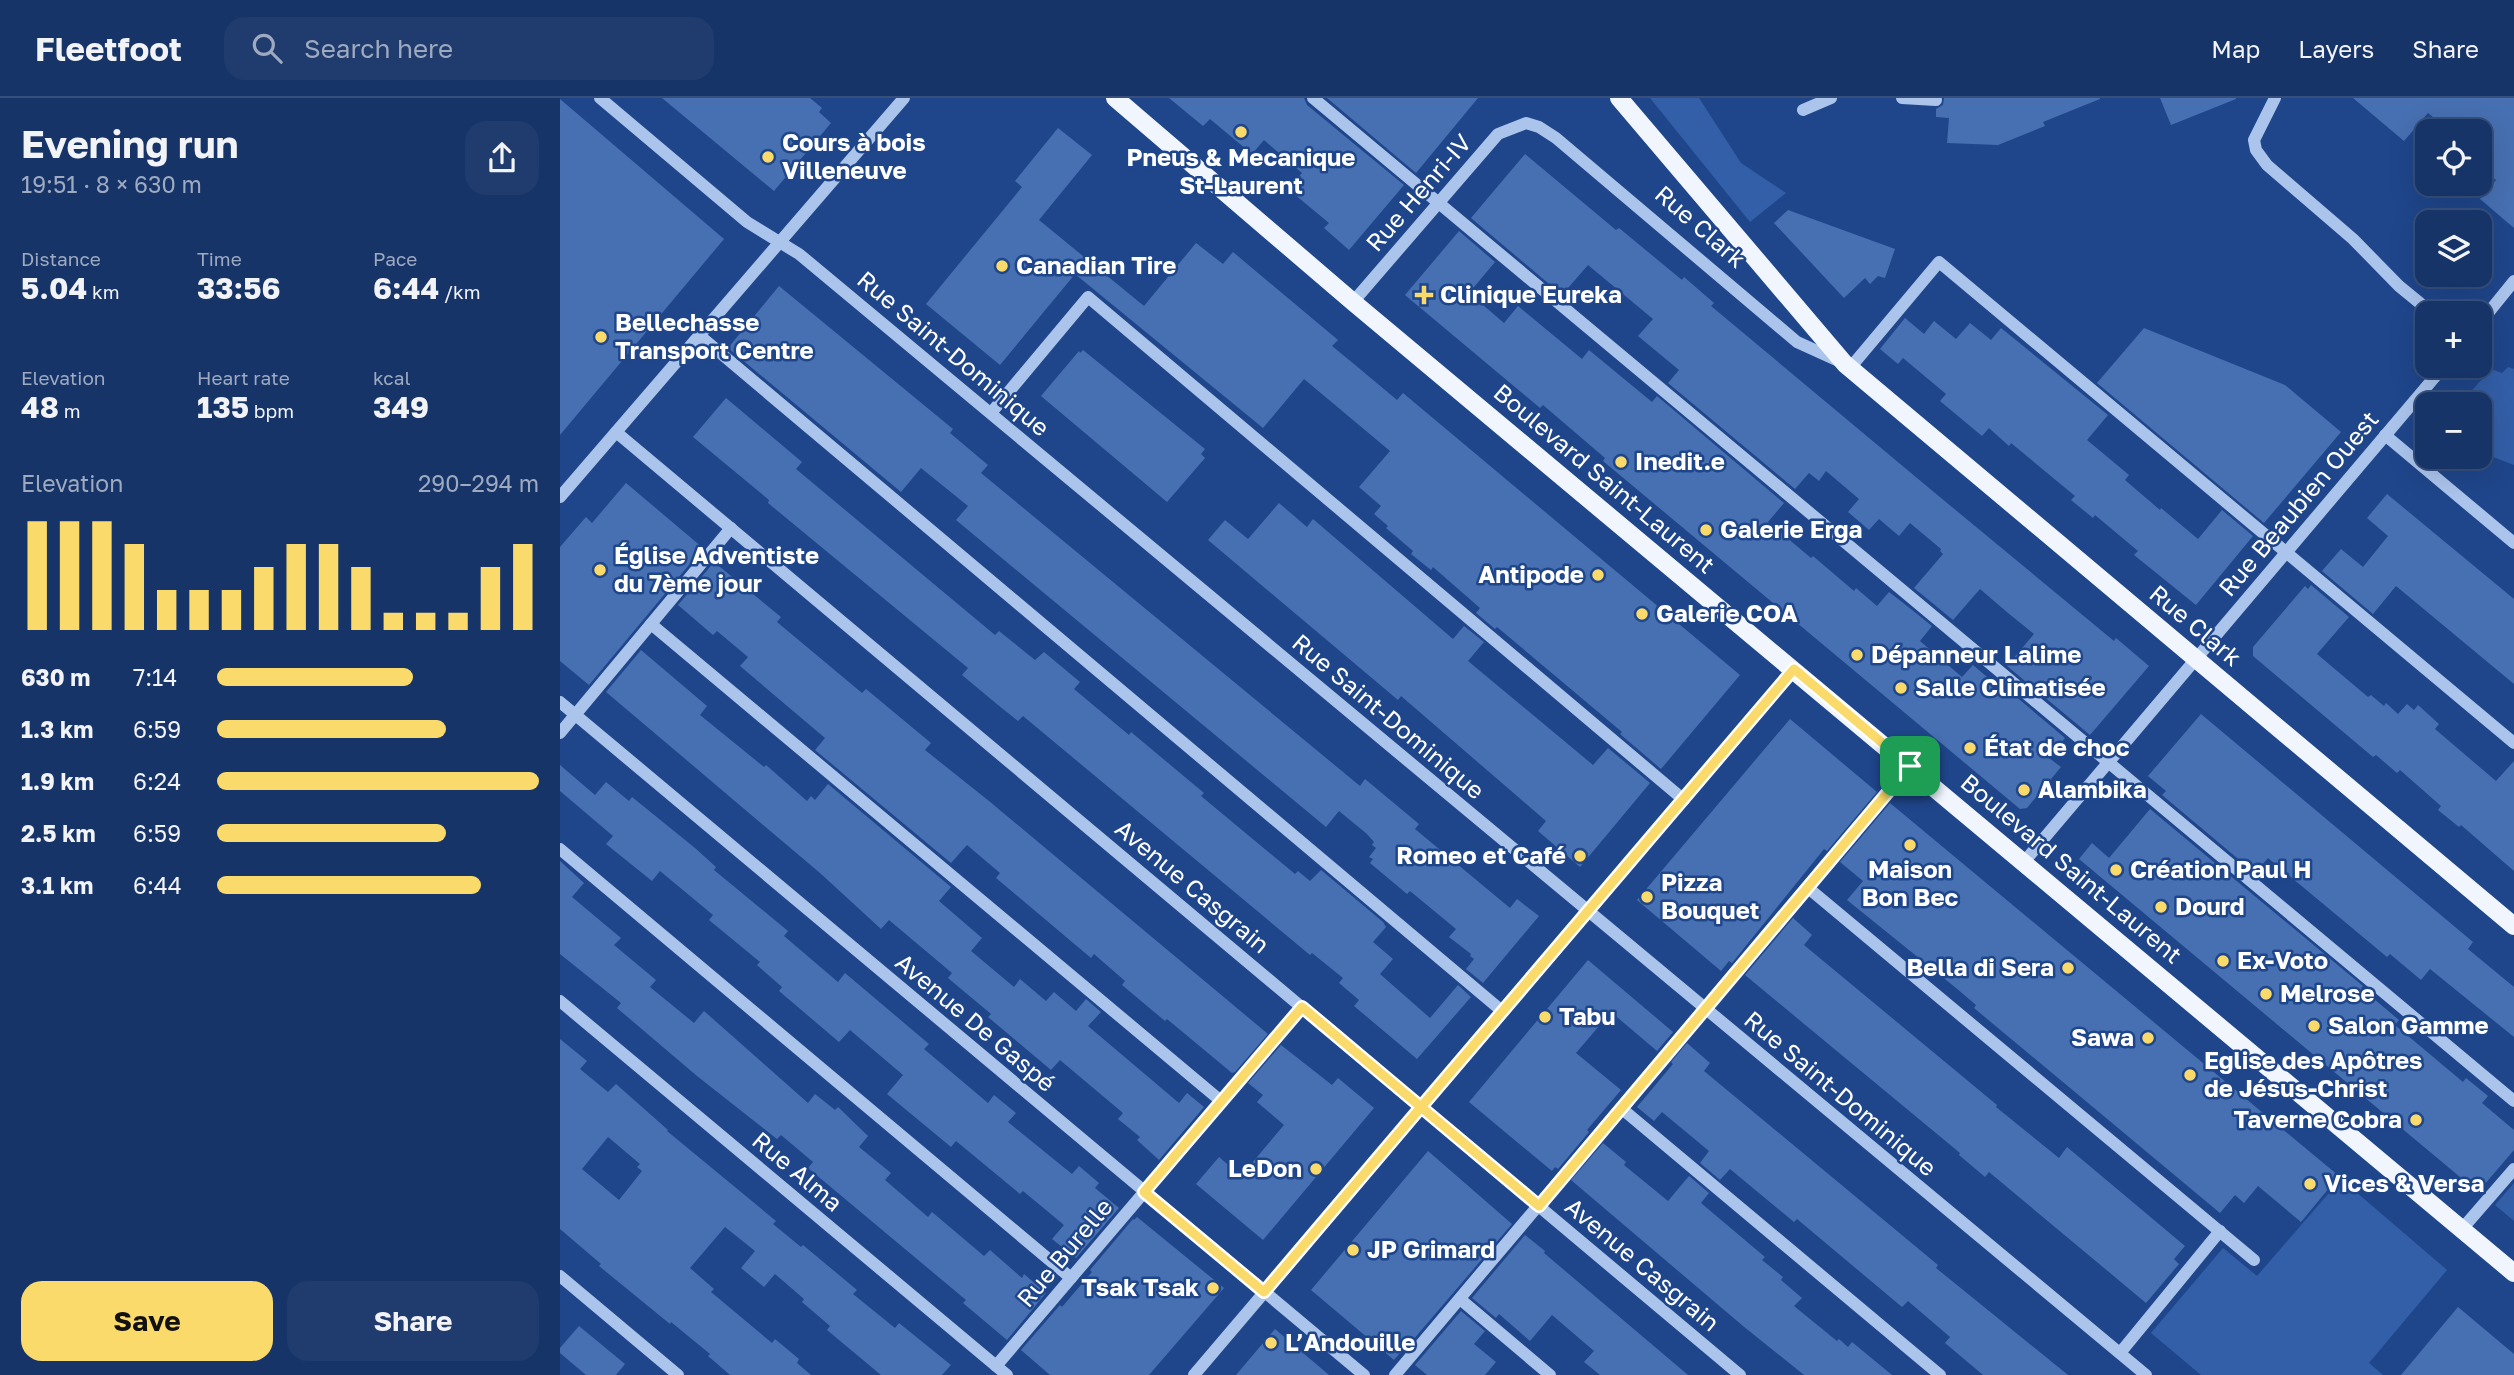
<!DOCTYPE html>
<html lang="en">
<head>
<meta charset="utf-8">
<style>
	body { margin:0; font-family:"Golos Text",sans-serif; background:#203c6e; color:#f1f3f6; height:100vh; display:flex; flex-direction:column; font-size:26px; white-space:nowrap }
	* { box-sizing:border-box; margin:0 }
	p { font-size:23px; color:#9eaac0 }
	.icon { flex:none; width:38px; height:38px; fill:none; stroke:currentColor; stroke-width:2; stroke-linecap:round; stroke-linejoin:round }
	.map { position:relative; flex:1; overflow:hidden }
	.panel { display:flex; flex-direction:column; background:#173468; width:560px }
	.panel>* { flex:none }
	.buttons { position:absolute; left:1855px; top:21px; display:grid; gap:14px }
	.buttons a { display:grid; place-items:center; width:77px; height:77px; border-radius:14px; background:#173468; box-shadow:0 7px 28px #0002,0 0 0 2px #364f7c; font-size:35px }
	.pin { position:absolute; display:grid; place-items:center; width:60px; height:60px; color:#fff; margin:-30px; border-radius:14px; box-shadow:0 4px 10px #0006 }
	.round { display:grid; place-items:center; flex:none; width:74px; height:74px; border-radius:21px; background:#203c6e }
	.headline { display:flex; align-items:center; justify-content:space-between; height:119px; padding:0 21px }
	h1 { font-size:38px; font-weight:700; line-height:52px }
	.metrics { display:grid; grid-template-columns:repeat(3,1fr); gap:10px; height:119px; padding:7px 21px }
	.metrics div { display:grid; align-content:center }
	.metrics b { font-size:30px; font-weight:700 }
	.metrics small { font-size:19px; font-weight:400 }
	.metrics p { font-size:19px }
	.chart { height:196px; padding:14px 21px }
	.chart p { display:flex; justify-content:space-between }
	.chart svg { width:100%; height:126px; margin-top:7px; stroke:#fada6b; stroke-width:6 }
	.cta { display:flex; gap:14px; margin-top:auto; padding:14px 21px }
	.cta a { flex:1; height:80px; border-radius:21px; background:#fada6b; color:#111; font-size:28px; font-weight:700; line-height:80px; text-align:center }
	.cta a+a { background:#203c6e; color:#f1f3f6 }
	ul { padding:0 21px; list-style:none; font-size:23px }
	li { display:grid; grid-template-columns:112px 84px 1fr; align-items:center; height:52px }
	li i { height:18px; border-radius:9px; background:#fada6b }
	header { display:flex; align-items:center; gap:42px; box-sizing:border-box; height:98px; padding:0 35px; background:#173468; border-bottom:2px solid #364f7c }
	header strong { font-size:33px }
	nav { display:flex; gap:38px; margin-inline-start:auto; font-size:24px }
	.search { width:490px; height:63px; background:#203c6e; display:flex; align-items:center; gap:18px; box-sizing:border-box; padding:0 24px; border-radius:21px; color:#9eaac0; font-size:26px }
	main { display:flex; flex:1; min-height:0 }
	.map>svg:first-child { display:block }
</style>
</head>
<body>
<header>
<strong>Fleetfoot</strong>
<div class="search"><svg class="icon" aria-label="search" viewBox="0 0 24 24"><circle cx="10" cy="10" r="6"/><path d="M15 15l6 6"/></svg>Search here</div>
<nav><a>Map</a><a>Layers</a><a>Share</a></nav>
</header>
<main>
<section class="panel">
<div class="headline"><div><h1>Evening run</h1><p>19:51 · 8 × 630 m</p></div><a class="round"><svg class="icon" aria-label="share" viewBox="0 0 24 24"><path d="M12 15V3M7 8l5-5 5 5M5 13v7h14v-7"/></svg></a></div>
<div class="metrics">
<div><p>Distance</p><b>5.04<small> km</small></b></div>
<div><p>Time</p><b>33:56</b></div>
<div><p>Pace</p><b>6:44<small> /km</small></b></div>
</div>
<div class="metrics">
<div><p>Elevation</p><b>48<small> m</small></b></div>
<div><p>Heart rate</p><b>135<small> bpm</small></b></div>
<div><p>kcal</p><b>349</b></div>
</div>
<div class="chart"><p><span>Elevation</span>290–294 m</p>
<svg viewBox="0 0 160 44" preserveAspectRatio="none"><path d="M5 44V6M15 44V6M25 44V6M35 44V14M45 44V30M55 44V30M65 44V30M75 44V22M85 44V14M95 44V14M105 44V22M115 44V38M125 44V38M135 44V38M145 44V22M155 44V14"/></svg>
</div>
<ul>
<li><b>630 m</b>7:14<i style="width:61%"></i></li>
<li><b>1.3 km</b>6:59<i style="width:71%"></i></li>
<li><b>1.9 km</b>6:24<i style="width:100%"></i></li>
<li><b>2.5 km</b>6:59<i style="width:71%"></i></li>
<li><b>3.1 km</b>6:44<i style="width:82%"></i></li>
</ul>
<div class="cta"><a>Save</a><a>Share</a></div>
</section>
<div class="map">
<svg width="1954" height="1277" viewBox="0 0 1954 1277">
	<rect width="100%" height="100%" fill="#1f468b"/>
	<g fill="#335fa8">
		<polygon points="1090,0 1139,0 1181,65 1226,95 1190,124"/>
		<polygon points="1948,269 1954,271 1954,367 1920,354 1920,306 1900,306 1931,271 1942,275"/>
		<polygon points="1781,1081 1887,1172 1809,1265 1823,1277 1641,1277 1591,1235 1663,1150 1697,1178"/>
		<polygon points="1954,1085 1954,1123 1935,1107"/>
	</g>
	<g fill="#4770b2" fill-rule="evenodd">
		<polygon points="102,0 250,0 262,10 259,14 271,25 214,93"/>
		<polygon points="609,0 744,0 747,7 844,87 789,152 764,130 769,125 728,91 742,75 704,42 692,56 650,21 643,28"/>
		<polygon points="767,0 918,0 856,75"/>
		<polygon points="1384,0 1540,0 1540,1 1483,24 1485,28 1438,47 1387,45 1389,20 1376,19 1376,11 1383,7"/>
		<polygon points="1600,0 1676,0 1676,1 1611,27"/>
		<polygon points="1793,0 1954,0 1954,130 1920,101 1936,82 1920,68 1920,33 1890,33 1868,15 1844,43"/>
		<polygon points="0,1 164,141 0,337"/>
		<polygon points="498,30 532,57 479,122 584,208 636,145 663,166 673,154 778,242 772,248 794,266 837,302 843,295 1180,577 1101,671 1060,636 1062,634 937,529 935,531 916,515 920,510 873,469 871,472 851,456 853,453 826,430 828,428 814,416 821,408 799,389 830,353 744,281 703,330 515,176 440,267 366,206 462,89 455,83"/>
		<polygon points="965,56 1056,132 1059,130 1122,182 1124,179 1154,205 1151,208 1375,395 1554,543 1556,540 1589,568 1530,637 1447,568 1474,536 1448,515 1420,491 1393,522 1354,490 1383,456 1380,453 1381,451 1350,425 1339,438 1319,421 1309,432 1288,414 1299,401 1266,373 1259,383 1249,375 1235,391 1108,285 1119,272 1078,238 1093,221 1028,167 1002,197 911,120"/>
		<polygon points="1228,112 1335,151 1325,180 1318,178 1310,186 1305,180 1284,200 1214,125"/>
		<polygon points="899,133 935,164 909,195 944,225 958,208 1022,261 1029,252 1092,304 1097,298 1224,405 1208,424 1251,460 1253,458 1294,493 1296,490 1317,508 1329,494 1342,504 1372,528 1360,543 1402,579 1413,567 1433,584 1435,581 1505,640 1489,660 1501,669 1467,710 1460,711 1043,363 1045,360 983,307 980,310 845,197"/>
		<polygon points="219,188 393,331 390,335 428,367 421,375 800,688 805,681 859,726 855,731 950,810 957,801 979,818 923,885 906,871 914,861 910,858 911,856 889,839 896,831 850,793 847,796 810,765 813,761 809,759 816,750 812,747 814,744 807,736 779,713 766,729 396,422 408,408 361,370 341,394 168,250"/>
		<polygon points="1345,220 1364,236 1374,223 1396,241 1410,225 1431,242 1441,230 1548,317 1527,342 1569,377 1565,382 1600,412 1601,410 1638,441 1662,412 1693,438 1636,507 1574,457 1578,453 1535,417 1533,420 1511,402 1515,398 1451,345 1449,348 1429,330 1422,338 1380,303 1386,296 1343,260 1338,266 1320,251"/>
		<polygon points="1584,230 1725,287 1781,334 1704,425 1537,285"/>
		<polygon points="523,252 645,351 641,356 645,360 607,404 481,298 519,253 520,255"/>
		<polygon points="166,300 242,364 236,371 435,537 439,533 475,562 484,554 520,584 514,591 569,637 571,634 644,695 641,698 735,776 738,773 750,783 761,772 823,824 826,829 813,844 833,861 820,876 870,920 898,887 911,899 857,961 794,908 799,902 779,885 783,880 752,855 750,857 463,618 458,623 438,607 402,577 408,570 208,405 209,402 133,339"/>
		<polygon points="66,385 143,450 29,587 0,563 0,449 26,419 32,425"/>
		<polygon points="1827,396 1954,501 1954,586 1836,488 1813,516 1762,473 1781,451 1803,469 1828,438 1807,420"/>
		<polygon points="719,405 747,429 753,421 893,541 904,528 924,544 908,563 1033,667 1048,650 1090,685 1020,769 978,733 986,723 841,598 838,602 648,442 665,422 688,441"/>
		<polygon points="154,464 221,519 217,524 302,595 306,591 371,645 365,652 429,703 708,936 675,974 672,975 607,921 605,923 562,887 565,883 534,856 531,860 436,780 440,775 407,747 391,765 255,652 265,640 180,568 188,559 157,533 153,537 118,507"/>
		<polygon points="1751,487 1789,519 1757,556 1808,599 1811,597 1824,608 1826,605 1838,616 1847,606 1854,612 1858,607 1879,626 1875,631 1936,683 1954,663 1954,773 1901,727 1899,729 1878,712 1881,708 1840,672 1837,675 1816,657 1813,659 1693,558 1693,549 1745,488 1748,491"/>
		<polygon points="81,552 147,608 140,617 204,669 206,667 247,703 251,698 255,702 268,686 391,789 379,803 422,840 411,853 454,889 460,881 486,903 494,894 516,913 526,901 541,914 528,928 619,1005 627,995 644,1009 599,1062 577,1042 580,1039 558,1021 563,1015 500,962 491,972 428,919 431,916 388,880 392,875 329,822 321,831 260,775 46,594"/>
		<polygon points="1641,616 1913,844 1908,851 1954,889 1954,939 1870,871 1861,882 1830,856 1827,859 1708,760 1695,775 1602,697 1606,693 1588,678"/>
		<polygon points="1230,621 1317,694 1267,753 1264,751 1172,865 1169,863 1161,873 1077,802"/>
		<polygon points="0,667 35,697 46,684 69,703 72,699 135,750 156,769 154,772 228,833 224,838 278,884 285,875 369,946 364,951 428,1005 434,997 456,1015 448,1024 491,1059 512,1076 519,1068 539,1085 535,1090 559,1110 516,1160 492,1141 504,1127 463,1093 460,1096 396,1043 391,1049 327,996 343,977 290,932 279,944 219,893 222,889 197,867 200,864 149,822 153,817 100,773 92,783 46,746 53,738 0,693"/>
		<polygon points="1330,705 1779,1078 1741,1124 1698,1088 1684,1105 1675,1097 1660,1115 1414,910 1416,907 1396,890 1287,802 1303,783 1280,764"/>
		<polygon points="1590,711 1803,888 1801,890 1839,922 1835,927 1903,984 1906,980 1928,998 1922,1005 1954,1032 1954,1052 1918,1094 1519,761 1532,745 1549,760"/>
		<polygon points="0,763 24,785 12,799 61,840 54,847 96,882 90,889 134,925 144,913 248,1005 255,996 275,1012 278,1009 308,1038 299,1049 331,1075 325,1082 368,1119 372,1114 424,1158 430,1152 462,1180 464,1176 486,1195 447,1242 403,1205 406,1202 248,1070 253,1064 221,1037 217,1041 137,978 57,910 61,905 0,856"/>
		<polygon points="1233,820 1252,837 1244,847 1437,1007 1436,1009 1499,1060 1507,1049 1625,1148 1614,1161 1619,1166 1586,1205 1429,1074 1425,1079 1399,1057 1400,1055 1185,877"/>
		<polygon points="1028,862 1113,934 1097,953 1051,914 1016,955 1061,992 1027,1032 1029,1034 998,1071 995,1069 992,1073 909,1004"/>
		<path d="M0,941L27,963L20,971L48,994L56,986L108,1032L107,1033L216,1123L213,1126L241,1149L243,1147L297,1192L293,1196L335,1230L339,1225L391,1267L382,1277H321L267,1232L270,1228L242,1204L244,1201L215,1176L204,1189L181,1170L195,1153L165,1129L130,1170L154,1191L151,1194L212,1245L215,1241L239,1261L237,1265L251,1277H170L148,1258L150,1256L111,1224L110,1226L39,1168L41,1166L0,1131ZM48,1039L80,1066L77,1069L82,1073L59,1102L22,1071Z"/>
		<polygon points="1127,945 1150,965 1144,973 1378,1167 1376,1170 1508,1277 1423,1277 1385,1245 1390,1239 1348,1203 1342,1209 1237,1121 1234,1124 1170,1071 1160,1082 1140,1065 1149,1053 1102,1014 1094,1023 1077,1009 1113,966 1111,964"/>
		<polygon points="721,947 772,987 778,980 814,1010 703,1142 636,1086 659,1059 681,1078 724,1027 697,1004 703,997 688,985"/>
		<polygon points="1043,1045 1066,1064 1064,1067 1108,1103 1129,1078 1149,1095 1141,1105 1205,1159 1202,1162 1223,1179 1221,1182 1242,1200 1234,1208 1277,1243 1279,1241 1288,1249 1292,1244 1332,1277 1244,1277 1183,1228 1011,1082"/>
		<polygon points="868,1053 952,1126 841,1256 840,1255 834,1262 751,1192"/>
		<polygon points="577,1119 664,1190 589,1277 490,1277 461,1252 500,1207 502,1209 532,1174 530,1172 573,1121 574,1122"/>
		<polygon points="965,1137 985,1153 984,1155 1128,1277 1040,1277 1024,1264 1034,1253 992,1217 970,1243 939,1216 936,1220 912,1200"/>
		<polygon points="1898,1209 1954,1256 1954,1277 1841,1277"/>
		<polygon points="901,1213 925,1233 914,1246 936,1264 925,1277 867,1277 855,1267"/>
		<polygon points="19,1228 65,1266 56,1277 26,1277 0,1255 0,1250"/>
		<polygon points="715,1231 769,1277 676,1277"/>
	</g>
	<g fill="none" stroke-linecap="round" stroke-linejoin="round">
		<g stroke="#abc4ec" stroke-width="12">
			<polyline points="40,0 187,124 239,156 1586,1277"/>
			<polyline points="753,0 1954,1003"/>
			<polyline points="1342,0 1376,2"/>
			<polyline points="1715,0 1694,42 1696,52 1707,67 1793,141 1839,188 1872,215"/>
			<polyline points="1243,12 1271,0"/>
			<polyline points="793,204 938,36 966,25 979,29 996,40 1237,244 1281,264"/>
			<polyline points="1920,225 1954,183"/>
			<polyline points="139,237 942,913"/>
			<polyline points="1290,270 1379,164 1954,645"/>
			<polyline points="431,315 528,199 1124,702"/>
			<polyline points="56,334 1180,1277"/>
			<polyline points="1825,337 1954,445"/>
			<polyline points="0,399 344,0"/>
			<polyline points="91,526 661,1003"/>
			<polyline points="0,604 804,1277"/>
			<polyline points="0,635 171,430"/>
			<polyline points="0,751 511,1180"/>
			<polyline points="1464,764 1884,268"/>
			<polyline points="1247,789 1694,1162"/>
			<polyline points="0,903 447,1277"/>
			<polyline points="1061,1010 1380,1277"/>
			<polyline points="1902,1131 1954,1071"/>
			<polyline points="0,1178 118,1277"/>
			<polyline points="900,1201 990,1277"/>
			<polyline points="1560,1255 1660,1133"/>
			<polyline points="436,1268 742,909"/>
			<polyline points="634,1277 1234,571"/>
			<polyline points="835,1277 1350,668"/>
		</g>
		<g stroke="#f0f5fe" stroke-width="18">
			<polyline points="555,0 793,204 1954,1175"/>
			<polyline points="1059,0 1285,266 1954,828"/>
		</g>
	</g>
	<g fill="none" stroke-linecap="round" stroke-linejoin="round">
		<g stroke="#fff" stroke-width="14">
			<polyline id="route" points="1350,668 1234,571 861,1009 742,909 584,1094 704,1194 861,1009 979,1108 1350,668"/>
		</g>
		<use href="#route" stroke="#fada6b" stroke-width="9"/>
	</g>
	<g fill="#fada6b" stroke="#1f468b" stroke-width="2.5">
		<circle cx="681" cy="34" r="7"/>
		<circle cx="208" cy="59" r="7"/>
		<circle cx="442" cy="168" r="7"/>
		<path d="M860.5 186.5h7v7h7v7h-7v7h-7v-7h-7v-7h7z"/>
		<circle cx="41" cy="239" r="7"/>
		<circle cx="1061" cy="364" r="7"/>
		<circle cx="1146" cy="432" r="7"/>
		<circle cx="40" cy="472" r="7"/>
		<circle cx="1038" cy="477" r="7"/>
		<circle cx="1082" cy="516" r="7"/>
		<circle cx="1297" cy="557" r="7"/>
		<circle cx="1341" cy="590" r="7"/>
		<circle cx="1410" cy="650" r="7"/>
		<circle cx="1464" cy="692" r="7"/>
		<circle cx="1350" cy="747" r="7"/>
		<circle cx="1020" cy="758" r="7"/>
		<circle cx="1556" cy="772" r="7"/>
		<circle cx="1087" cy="799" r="7"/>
		<circle cx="1601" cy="809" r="7"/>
		<circle cx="1663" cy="863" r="7"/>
		<circle cx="1508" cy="870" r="7"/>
		<circle cx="1706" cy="896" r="7"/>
		<circle cx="985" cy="919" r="7"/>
		<circle cx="1754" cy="928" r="7"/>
		<circle cx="1588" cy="940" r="7"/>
		<circle cx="1630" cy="977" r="7"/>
		<circle cx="1856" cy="1022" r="7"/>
		<circle cx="756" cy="1071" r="7"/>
		<circle cx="1750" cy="1086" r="7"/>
		<circle cx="793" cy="1152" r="7"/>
		<circle cx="653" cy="1190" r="7"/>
		<circle cx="711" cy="1245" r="7"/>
	</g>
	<g text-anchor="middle" stroke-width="5" stroke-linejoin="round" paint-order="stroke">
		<g font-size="24" font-weight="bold" fill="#fff" stroke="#1f468b" text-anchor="start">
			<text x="222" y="53">Cours à bois<tspan x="222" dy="28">Villeneuve</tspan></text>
			<text x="681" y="68" text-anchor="middle">Pneus &amp; Mecanique<tspan x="681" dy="28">St-Laurent</tspan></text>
			<text x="456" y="176">Canadian Tire</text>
			<text x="880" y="205">Clinique Eureka</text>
			<text x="55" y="233">Bellechasse<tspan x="55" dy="28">Transport Centre</tspan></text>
			<text x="1075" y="372">Inedit.e</text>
			<text x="1160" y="440">Galerie Erga</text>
			<text x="54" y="466">Église Adventiste<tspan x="54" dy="28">du 7ème jour</tspan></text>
			<text x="1024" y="485" text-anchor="end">Antipode</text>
			<text x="1096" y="524">Galerie COA</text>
			<text x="1311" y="565">Dépanneur Lalime</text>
			<text x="1355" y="598">Salle Climatisée</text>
			<text x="1424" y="658">État de choc</text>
			<text x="1478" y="700">Alambika</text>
			<text x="1006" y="766" text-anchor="end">Romeo et Café</text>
			<text x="1350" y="780" text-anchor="middle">Maison<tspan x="1350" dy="28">Bon Bec</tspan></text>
			<text x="1570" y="780">Création Paul H</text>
			<text x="1101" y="793">Pizza<tspan x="1101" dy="28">Bouquet</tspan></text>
			<text x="1615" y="817">Dourd</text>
			<text x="1677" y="871">Ex-Voto</text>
			<text x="1494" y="878" text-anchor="end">Bella di Sera</text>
			<text x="1720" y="904">Melrose</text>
			<text x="999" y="927">Tabu</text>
			<text x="1768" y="936">Salon Gamme</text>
			<text x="1574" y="948" text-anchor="end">Sawa</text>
			<text x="1644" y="971">Eglise des Apôtres<tspan x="1644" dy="28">de Jésus-Christ</tspan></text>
			<text x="1842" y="1030" text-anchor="end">Taverne Cobra</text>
			<text x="742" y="1079" text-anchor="end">LeDon</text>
			<text x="1764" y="1094">Vices &amp; Versa</text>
			<text x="807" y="1160">JP Grimard</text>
			<text x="639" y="1198" text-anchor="end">Tsak Tsak</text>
			<text x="725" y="1253">L’Andouille</text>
		</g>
		<g font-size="24" fill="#fff" stroke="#1f468b">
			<text transform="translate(859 95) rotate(-49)" y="8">Rue Henri-IV</text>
			<text transform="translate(1140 129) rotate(41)" y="8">Rue Clark</text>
			<text transform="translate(393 256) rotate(40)" y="8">Rue Saint-Dominique</text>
			<text transform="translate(1044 381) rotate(40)" y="8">Boulevard Saint-Laurent</text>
			<text transform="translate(1739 406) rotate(-50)" y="8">Rue Beaubien Ouest</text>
			<text transform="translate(1635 528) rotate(40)" y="8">Rue Clark</text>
			<text transform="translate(828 619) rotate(40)" y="8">Rue Saint-Dominique</text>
			<text transform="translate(1511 771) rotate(40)" y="8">Boulevard Saint-Laurent</text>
			<text transform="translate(632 789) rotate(40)" y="8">Avenue Casgrain</text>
			<text transform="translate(415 925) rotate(40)" y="8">Avenue De Gaspé</text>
			<text transform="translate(1280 996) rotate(40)" y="8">Rue Saint-Dominique</text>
			<text transform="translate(237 1074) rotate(40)" y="8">Rue Alma</text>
			<text transform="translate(505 1155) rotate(-50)" y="8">Rue Burelle</text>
			<text transform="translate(1082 1167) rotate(40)" y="8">Avenue Casgrain</text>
		</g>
	</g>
</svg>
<div class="buttons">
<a><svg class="icon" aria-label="locate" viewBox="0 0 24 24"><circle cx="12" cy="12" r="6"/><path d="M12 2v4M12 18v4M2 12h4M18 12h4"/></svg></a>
<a><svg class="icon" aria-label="layers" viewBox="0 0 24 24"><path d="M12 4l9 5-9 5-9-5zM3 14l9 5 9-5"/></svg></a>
<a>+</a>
<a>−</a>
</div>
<div class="pin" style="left:1350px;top:668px;background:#1e9e55"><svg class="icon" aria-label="arrive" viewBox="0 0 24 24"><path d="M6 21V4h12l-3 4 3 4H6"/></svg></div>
</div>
</main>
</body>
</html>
